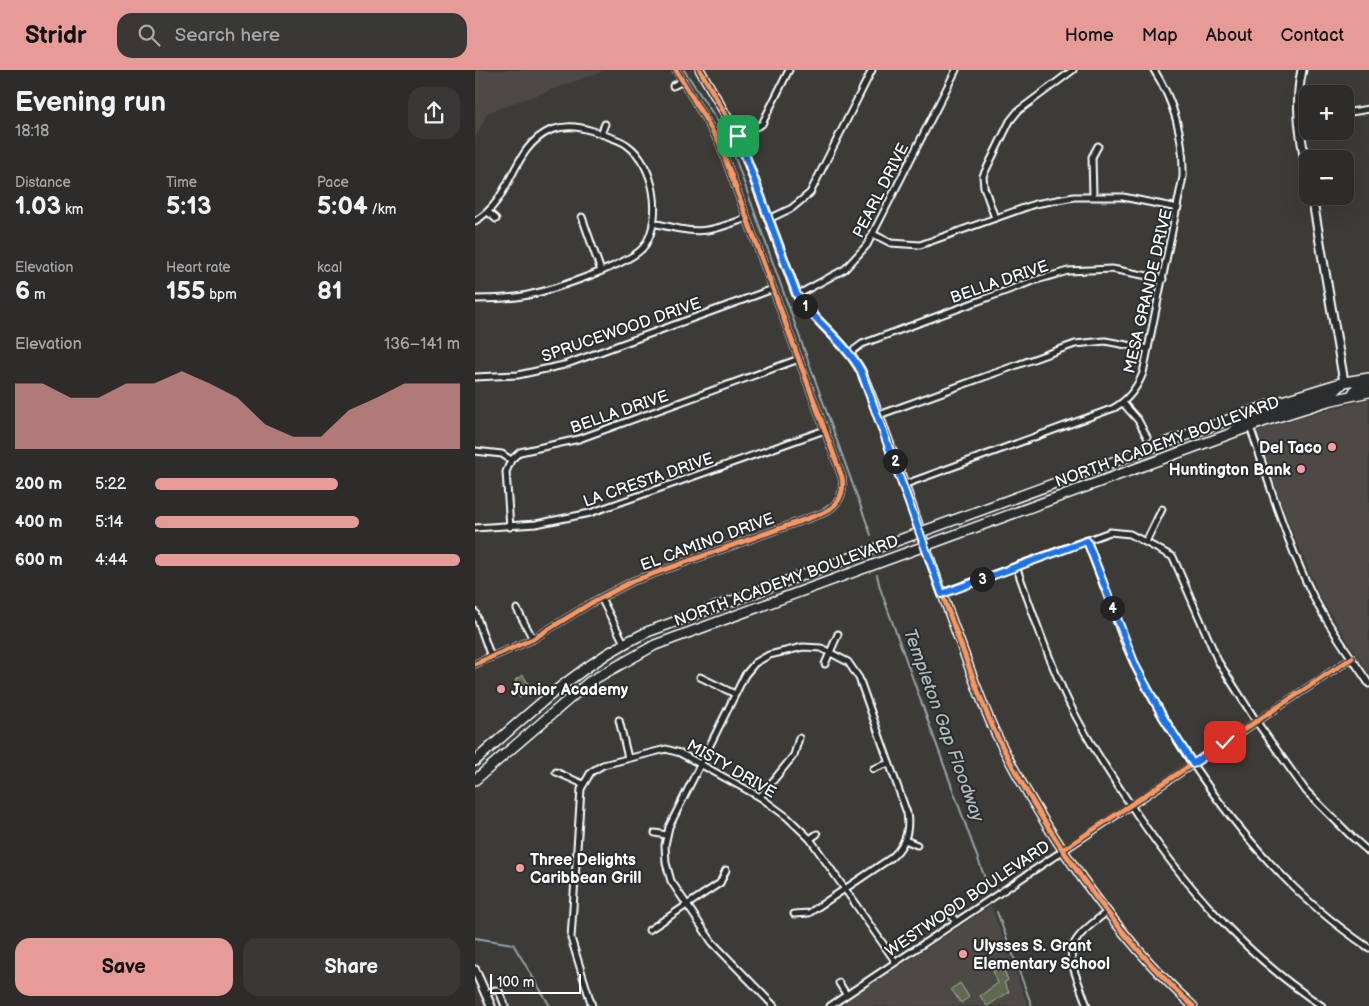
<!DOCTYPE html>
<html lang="en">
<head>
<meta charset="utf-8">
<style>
	body { margin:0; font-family:"Balsamiq Sans",sans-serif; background:#3a3836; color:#f1f3f6; height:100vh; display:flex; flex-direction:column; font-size:19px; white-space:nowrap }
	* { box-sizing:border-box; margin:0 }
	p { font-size:16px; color:#a7a7a8 }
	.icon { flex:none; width:28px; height:28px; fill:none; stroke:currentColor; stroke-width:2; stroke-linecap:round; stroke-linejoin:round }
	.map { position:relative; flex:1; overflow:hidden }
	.drawer { display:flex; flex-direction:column; background:#2e2c2a; width:475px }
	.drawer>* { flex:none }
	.buttons { position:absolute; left:824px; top:15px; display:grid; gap:10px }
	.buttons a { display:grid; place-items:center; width:55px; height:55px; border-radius:10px; background:#2e2c2a; box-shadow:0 5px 20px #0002,0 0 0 1px #494847; font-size:25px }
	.scale { position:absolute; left:15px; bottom:12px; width:91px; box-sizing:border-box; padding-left:5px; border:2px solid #fff; border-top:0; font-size:14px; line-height:18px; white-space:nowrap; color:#fff; -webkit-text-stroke:4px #2a2d2e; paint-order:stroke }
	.pin { position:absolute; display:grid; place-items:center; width:42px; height:42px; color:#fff; margin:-21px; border-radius:10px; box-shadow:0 2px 8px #0006 }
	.km { position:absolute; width:25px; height:25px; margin:-12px; border-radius:50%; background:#222; color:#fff; font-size:14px; line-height:25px; text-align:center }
	.round { display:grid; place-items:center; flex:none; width:52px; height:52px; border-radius:15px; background:#3a3836 }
	.head { display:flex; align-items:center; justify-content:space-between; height:85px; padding:0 15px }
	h1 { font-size:28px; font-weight:700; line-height:38px }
	.metrics { display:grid; grid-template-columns:repeat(3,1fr); gap:8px; height:85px; padding:5px 15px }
	.metrics div { display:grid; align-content:center }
	.metrics b { font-size:25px; font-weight:700 }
	.metrics small { font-size:14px; font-weight:400 }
	.metrics p { font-size:14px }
	.chart { height:140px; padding:10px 15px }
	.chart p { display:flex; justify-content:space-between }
	.chart svg { width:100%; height:90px; margin-top:5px; fill:#e69b98; opacity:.7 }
	.primary-button { display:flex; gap:10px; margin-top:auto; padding:10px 15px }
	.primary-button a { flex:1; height:58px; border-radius:15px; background:#e69b98; color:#111; font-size:20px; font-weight:700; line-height:58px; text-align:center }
	.primary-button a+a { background:#3a3836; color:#f1f3f6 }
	ul { padding:0 15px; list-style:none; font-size:16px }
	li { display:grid; grid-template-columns:80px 60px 1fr; align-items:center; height:38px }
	li i { height:12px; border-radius:6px; background:#e69b98 }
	header { display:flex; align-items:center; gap:30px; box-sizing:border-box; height:70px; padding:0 25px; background:#e69b98; color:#111 }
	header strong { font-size:24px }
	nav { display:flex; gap:28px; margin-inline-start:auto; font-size:18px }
	.search { width:350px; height:45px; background:#3a3836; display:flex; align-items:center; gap:12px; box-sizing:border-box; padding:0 18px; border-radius:15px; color:#a7a7a8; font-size:19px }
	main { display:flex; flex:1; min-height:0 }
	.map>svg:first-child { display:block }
</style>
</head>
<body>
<header>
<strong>Stridr</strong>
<div class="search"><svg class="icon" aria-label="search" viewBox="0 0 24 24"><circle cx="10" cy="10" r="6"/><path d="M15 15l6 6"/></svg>Search here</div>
<nav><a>Home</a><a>Map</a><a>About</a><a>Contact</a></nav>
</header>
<main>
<section class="drawer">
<div class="head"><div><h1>Evening run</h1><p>18:18</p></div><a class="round"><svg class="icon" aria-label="share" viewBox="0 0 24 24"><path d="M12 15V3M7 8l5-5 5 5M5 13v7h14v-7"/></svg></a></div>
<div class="metrics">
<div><p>Distance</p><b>1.03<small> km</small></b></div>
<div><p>Time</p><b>5:13</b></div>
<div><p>Pace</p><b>5:04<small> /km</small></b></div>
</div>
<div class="metrics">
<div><p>Elevation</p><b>6<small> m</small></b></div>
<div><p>Heart rate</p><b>155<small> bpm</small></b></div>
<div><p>kcal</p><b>81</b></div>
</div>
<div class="chart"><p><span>Elevation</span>136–141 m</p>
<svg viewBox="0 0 160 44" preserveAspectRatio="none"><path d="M0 44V12L10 12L20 19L30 19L40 12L50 12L60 6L70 12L80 19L90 32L100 38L110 38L120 25L130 19L140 12L150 12L160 12V44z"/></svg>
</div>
<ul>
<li><b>200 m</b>5:22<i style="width:60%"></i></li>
<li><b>400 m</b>5:14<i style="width:67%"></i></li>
<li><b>600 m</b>4:44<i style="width:100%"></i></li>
</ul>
<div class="primary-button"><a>Save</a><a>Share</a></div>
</section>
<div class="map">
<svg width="894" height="936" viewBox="0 0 894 936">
	<rect width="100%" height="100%" fill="#3d3b38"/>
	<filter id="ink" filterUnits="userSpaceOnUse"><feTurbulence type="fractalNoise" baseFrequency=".02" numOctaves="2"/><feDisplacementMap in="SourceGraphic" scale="10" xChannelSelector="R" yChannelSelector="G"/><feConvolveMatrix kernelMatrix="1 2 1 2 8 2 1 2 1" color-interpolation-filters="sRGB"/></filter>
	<g filter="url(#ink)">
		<g fill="#4e4944">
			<polygon points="0,0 131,0 12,43 0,69"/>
			<polygon points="894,329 894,604 846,529 812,448 782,363 783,360"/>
			<polygon points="516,836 553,936 365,936 370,932"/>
		</g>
		<g fill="#5f6950" stroke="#afb4a8">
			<polygon points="48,605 56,618 45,628 40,620 43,618 40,610"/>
			<polygon points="528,898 533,910 529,913 534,922 512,936 505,926 523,913 518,901"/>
			<polygon points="485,913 494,927 486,933 476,919"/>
		</g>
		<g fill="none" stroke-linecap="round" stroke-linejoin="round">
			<g stroke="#92a4a8" stroke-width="2">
				<polyline points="209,0 240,47 259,85 396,465"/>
				<polyline points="402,505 405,518 512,814"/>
				<polyline points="522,842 557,936"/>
				<polyline points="0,868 38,874 75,936"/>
			</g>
			<g stroke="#fff" stroke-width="9">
				<g id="street">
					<polyline points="198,16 208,11"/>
					<polyline points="870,43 894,39"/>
					<polyline points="126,64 130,54"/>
					<polyline points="263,66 287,54 314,0"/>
					<polyline points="618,126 617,87 623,76"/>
					<polyline points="13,142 21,149"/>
					<polyline points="107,147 126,201"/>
					<polyline points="520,148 509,117 508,106 535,51 543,41 598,0"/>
					<polyline points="294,149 317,138 335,123 397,0"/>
					<path d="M0,151C38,130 36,77 76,60C93,54 107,57 124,63C133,67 144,69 152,75C180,95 188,147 170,175C159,194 76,220 53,225C36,229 18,229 0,229"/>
					<path d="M178,153C224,164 228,164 272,148"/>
					<polyline points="398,164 416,173 445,175 560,134 599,127 648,127 703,138"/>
					<polyline points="322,225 370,199 392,175 481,0"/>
					<polyline points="375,283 387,274 558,211 593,201 637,199 688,209"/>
					<polyline points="0,307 43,305 89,295 298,219"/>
					<polyline points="648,333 663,350 672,367"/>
					<polyline points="404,345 600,274 630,271 673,279"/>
					<path d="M775,357C795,414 812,475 840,530C855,559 876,586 894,614"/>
					<polyline points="0,381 27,384 36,390"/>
					<path d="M428,415L639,338C653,330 662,318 668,303L708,107C709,68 700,33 679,0"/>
					<polyline points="35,457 31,402 36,390 45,382 104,369 324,289"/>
					<polyline points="0,458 61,454 115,443 350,360"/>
					<path d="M612,471C625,504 636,538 649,571C667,614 692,654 717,693C766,766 821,829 894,878"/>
					<polyline points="671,472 687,439"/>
					<path d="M541,496C556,538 570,580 588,620C605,658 628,694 651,728C704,809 766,882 847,936"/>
					<polyline points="467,523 635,462 655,464 698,487 743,591 781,651 831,721 877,767 894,782"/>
					<polyline points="126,528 149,573"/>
					<polyline points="42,539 58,569"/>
					<polyline points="0,542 16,587"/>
					<path d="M0,594L58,569L116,533L158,511L348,443C364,435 370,424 367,407L244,72L201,0"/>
					<polyline points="350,594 363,564"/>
					<polyline points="225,607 260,624"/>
					<polyline points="144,650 153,688"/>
					<polyline points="398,699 414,693"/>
					<polyline points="81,702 108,714"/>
					<polyline points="285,727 319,685 324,668"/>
					<polyline points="180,763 191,765"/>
					<polyline points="335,769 342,764"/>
					<polyline points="430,770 442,775"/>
					<polyline points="99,808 111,809"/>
					<polyline points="475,843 481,852"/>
					<polyline points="174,860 245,813 251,800"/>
					<polyline points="364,913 371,924"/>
					<polyline points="11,923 20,920 24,921 30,936"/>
					<polyline points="117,936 96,868 106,719 116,702 128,695 191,679 205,683 285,727 312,747 335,769 420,891"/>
					<path d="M299,936L237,872L196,811L191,793L190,775L194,757L270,605L280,593L294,585L328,577L346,578L373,592L384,608L432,743C435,761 430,776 416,788L334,843L319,844"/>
					<polyline points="355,936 877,588"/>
					<path d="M612,936C593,882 583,879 632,842"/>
				</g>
			</g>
			<g stroke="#fff" stroke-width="11">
				<g id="secondary">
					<path d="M225,0L263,66L322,225C341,253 370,272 386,301C423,388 450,479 483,567C495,599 506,632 520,662C566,756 640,866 718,936"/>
					<path d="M827,0C819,35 826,68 832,103"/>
					<polyline points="837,126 869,312"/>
					<polyline points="0,900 16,936"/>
				</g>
			</g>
			<g stroke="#fff" stroke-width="12">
				<g id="highway">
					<polyline points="877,325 882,317 894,315"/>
					<polyline points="758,362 767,352 858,323 867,314"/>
					<path d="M0,691C54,643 106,593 172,562L797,334L869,312L894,308"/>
					<polyline points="0,710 114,612 180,575 793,350 853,331 894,322"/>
				</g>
			</g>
			<use href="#street" stroke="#2a2d2e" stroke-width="5"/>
			<use href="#secondary" stroke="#2a2d2e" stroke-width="7"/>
			<use href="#highway" stroke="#2a2d2e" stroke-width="9"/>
			<g stroke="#2a2d2e" stroke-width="8">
				<g id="cycleway">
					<path d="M225,0L263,66L322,225C341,253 370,272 386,301C423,388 450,479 483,567C495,599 506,632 520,662C566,756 640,866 718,936"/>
					<path d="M0,594L58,569L116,533L158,511L348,443C364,435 370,424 367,407L244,72L201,0"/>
					<polyline points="589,779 877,588"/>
				</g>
			</g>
			<use href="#cycleway" stroke="#f99763" stroke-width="5"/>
		</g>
	</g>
	<g fill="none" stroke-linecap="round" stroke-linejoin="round" filter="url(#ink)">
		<g stroke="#fff" stroke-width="10">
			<path id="route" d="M263,66L322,225C341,253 370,272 386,301L467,524L612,471L661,597L688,647L718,694L750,672"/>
		</g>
		<use href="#route" stroke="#1a73e8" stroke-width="6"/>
	</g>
	<g fill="#ff9aa2" stroke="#2a2d2e" stroke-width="2">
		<circle cx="857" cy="377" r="5"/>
		<circle cx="826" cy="399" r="5"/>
		<circle cx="26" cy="619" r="5"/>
		<circle cx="45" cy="798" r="5"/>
		<circle cx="488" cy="884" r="5"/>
	</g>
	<g text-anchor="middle" stroke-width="4" stroke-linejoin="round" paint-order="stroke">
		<g font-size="16" fill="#fff" stroke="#2a2d2e">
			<text transform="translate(405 120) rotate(-63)" y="6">PEARL DRIVE</text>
			<text transform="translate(524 211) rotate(-19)" y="6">BELLA DRIVE</text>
			<text transform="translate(672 221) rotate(-77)" y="6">MESA GRANDE DRIVE</text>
			<text transform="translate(146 259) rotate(-19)" y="6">SPRUCEWOOD DRIVE</text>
			<text transform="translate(144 341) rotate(-19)" y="6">BELLA DRIVE</text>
			<text transform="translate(692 371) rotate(-20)" y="6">NORTH ACADEMY BOULEVARD</text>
			<text transform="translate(173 409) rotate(-19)" y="6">LA CRESTA DRIVE</text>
			<text transform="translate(232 471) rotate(-20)" y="6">EL CAMINO DRIVE</text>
			<text transform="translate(311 510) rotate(-20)" y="6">NORTH ACADEMY BOULEVARD</text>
			<text transform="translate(257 698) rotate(30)" y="6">MISTY DRIVE</text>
			<text transform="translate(492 828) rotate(-34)" y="6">WESTWOOD BOULEVARD</text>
		</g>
		<g font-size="16" font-weight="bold" fill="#fff" stroke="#2a2d2e" text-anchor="start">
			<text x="847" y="383" text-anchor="end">Del Taco</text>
			<text x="816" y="405" text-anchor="end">Huntington Bank</text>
			<text x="36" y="625">Junior Academy</text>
			<text x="55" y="795">Three Delights<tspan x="55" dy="18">Caribbean Grill</tspan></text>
			<text x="498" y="881">Ulysses S. Grant<tspan x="498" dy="18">Elementary School</tspan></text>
		</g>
		<g font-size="18" font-style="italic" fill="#aebbbe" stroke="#2a2d2e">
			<text transform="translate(469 655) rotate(70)" y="6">Templeton Gap Floodway</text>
		</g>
	</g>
</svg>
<div class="buttons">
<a>+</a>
<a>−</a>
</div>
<div class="scale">100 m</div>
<div class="pin" style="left:263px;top:66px;background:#1e9e55"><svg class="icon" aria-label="arrive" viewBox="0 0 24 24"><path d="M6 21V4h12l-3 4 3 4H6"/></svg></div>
<div class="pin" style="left:750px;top:672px;background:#d93025"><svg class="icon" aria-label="check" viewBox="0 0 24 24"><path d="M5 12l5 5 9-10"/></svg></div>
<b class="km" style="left:330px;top:236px">1</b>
<b class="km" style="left:420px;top:391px">2</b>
<b class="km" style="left:507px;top:509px">3</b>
<b class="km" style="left:637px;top:538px">4</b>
</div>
</main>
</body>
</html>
